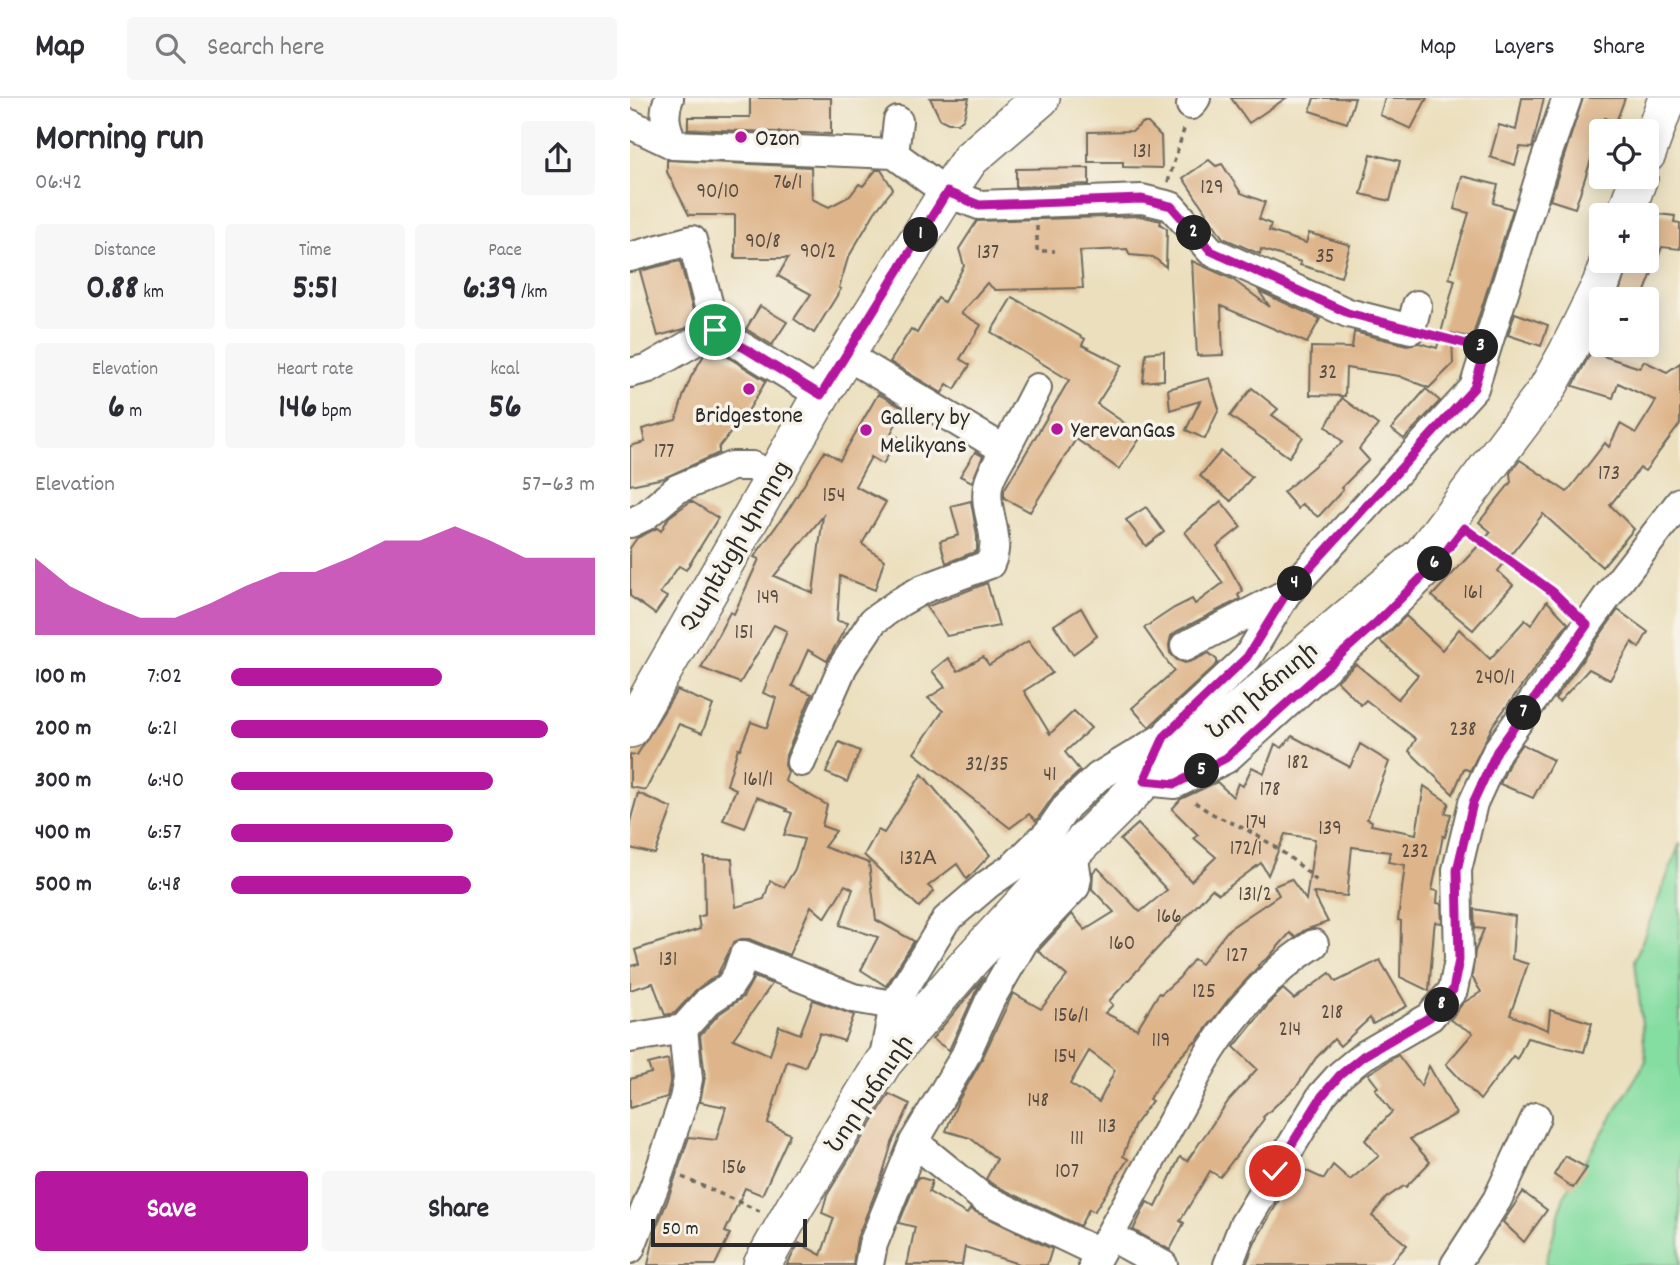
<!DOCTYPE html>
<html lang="en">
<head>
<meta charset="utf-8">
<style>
	body { margin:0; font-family:Dekko,"Noto Sans Armenian",sans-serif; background:#f7f7f7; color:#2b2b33; height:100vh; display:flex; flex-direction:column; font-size:26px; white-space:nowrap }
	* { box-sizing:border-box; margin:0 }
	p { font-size:23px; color:#7c7c81 }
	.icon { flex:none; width:38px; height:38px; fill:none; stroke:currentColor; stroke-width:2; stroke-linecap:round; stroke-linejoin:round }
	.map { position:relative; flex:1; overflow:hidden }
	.drawer { display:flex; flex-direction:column; background:#fff; width:630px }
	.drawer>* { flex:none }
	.buttons { position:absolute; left:959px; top:21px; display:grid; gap:14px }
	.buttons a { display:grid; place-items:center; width:70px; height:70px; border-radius:7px; background:#fff; box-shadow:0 4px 18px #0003; font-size:35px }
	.scale { position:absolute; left:21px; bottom:18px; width:156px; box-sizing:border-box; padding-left:7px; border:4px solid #2b2b2b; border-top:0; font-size:19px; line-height:24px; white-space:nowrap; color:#2b2b2b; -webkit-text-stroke:5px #f7f3e8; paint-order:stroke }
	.pin { position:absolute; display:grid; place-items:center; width:60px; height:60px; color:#fff; margin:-30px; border:4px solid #fff; border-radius:50%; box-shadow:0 2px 7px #0007 }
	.km { position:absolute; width:35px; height:35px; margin:-18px; border-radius:50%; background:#222; color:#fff; font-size:19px; line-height:35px; text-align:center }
	.round { display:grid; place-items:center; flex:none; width:74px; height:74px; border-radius:7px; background:#f7f7f7 }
	.head { display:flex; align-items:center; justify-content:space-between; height:119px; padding:0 35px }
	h1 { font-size:38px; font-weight:800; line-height:52px }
	.figures { display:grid; grid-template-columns:repeat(3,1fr); gap:10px; height:119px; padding:7px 35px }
	.figures div { display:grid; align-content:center; border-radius:7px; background:#f7f7f7; text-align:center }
	.figures b { font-size:35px; font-weight:800 }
	.figures small { font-size:19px; font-weight:400 }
	.figures p { font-size:19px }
	.chart { height:196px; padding:14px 35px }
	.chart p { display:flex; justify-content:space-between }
	.chart svg { width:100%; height:126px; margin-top:7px; fill:#b5179e; opacity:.7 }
	.primary-button { display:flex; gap:14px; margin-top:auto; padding:14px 35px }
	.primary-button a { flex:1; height:80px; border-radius:7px; background:#b5179e; color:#fff; font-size:28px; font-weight:800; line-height:80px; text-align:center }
	.primary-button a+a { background:#f7f7f7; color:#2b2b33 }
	ul { padding:0 35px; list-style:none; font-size:23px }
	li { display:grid; grid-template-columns:112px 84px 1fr; align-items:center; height:52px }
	li i { height:18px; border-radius:9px; background:#b5179e }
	header { display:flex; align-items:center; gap:42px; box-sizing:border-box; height:98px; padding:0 35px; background:#fff; border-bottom:2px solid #e1e1e2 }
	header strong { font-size:33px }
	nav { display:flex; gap:38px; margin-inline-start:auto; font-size:24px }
	.search { width:490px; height:63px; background:#f7f7f7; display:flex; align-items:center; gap:18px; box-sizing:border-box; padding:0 24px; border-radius:7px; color:#7c7c81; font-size:26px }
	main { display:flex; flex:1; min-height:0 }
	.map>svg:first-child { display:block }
</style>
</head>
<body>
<header>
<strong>Map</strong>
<div class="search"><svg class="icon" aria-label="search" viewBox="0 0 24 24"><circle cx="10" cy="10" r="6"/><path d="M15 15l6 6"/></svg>Search here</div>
<nav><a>Map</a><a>Layers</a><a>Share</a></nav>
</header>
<main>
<section class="drawer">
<div class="head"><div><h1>Morning run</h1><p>06:42</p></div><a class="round"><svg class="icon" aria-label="share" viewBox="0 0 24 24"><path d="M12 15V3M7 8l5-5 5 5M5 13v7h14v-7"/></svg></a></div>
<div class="figures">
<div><p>Distance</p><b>0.88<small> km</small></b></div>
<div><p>Time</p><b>5:51</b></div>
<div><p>Pace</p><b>6:39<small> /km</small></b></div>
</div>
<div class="figures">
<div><p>Elevation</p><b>6<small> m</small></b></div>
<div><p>Heart rate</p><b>146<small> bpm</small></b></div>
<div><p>kcal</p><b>56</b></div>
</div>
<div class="chart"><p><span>Elevation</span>57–63 m</p>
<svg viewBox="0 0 160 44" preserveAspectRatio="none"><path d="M0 44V17L10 27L20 33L30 38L40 38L50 33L60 27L70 22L80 22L90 17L100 11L110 11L120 6L130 11L140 17L150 17L160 17V44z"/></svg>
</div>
<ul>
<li><b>100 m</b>7:02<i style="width:58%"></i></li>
<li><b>200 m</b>6:21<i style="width:87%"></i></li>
<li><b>300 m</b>6:40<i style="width:72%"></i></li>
<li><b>400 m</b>6:57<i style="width:61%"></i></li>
<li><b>500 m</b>6:48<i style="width:66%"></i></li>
</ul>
<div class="primary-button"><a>Save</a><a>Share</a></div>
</section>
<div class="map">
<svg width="1050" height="1167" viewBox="0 0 1050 1167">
	<rect width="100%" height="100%" fill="#f7f3e8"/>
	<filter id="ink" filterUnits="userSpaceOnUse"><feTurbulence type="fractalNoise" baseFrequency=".0143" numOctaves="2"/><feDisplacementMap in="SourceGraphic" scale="14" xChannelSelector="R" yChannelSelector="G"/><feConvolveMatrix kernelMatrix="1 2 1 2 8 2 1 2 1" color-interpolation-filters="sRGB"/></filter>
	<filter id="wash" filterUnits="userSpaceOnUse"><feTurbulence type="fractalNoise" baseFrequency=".00686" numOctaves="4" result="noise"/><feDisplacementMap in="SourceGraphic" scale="28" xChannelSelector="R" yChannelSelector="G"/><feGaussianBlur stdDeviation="1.57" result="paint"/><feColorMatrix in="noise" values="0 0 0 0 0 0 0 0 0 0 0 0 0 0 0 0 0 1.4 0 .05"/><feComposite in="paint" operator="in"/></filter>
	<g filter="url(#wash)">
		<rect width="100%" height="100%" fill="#ebdfbd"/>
		<polygon fill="#84dda1" stroke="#588466" stroke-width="2" points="1050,745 1050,1167 915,1167 934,1098 1016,963 1005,862"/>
		<g id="blocks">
			<g fill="#deb58b" fill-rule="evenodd">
				<polygon points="120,0 201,0 201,36 58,31 58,19 120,19"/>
				<polygon points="300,0 339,0 334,20 328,25 318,25 310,21"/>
				<polygon points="601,0 656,0 619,25"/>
				<polygon points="684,0 725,0 717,25 680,13"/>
				<polygon points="755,0 797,0 781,31 750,17"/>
				<polygon points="892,0 914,0 902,50 890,49 885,67 860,59 869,27 886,32"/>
				<polygon points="953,0 995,0 986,24 975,20 945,110 920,102"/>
				<polygon points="512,25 518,25 531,38 532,70 493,69 493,64 458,64 458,34 503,33"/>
				<polygon points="741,56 770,63 760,103 731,96"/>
				<polygon points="37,62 181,69 182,101 199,109 220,98 229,86 233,88 246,72 251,72 263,91 245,114 218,160 209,190 211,191 184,235 164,221 181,196 148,178 158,160 105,160 105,117 59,117 37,74"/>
				<polygon points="579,62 586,68 592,66 611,95 635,104 629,121 641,126 639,133 676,145 679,135 720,147 711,179 670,167 671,164 631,151 630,156 593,140 553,80"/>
				<polygon points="459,70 459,86 386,89 386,71"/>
				<polygon points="832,78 868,87 863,105 883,111 842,240 822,235 823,266 799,290 769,278 716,270 715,298 680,297 681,249 722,250 724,234 777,247 789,245 807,250 825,182 819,180 839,115 824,111"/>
				<polygon points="1018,115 1045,118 1044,124 1050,125 1050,151 1032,149 1012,201 987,201 999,163 1017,163"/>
				<polygon points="510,118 531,123 530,126 537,131 536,169 523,159 500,157 497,151 450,153 453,190 365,192 357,185 331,215 351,227 330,261 340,267 325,291 317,286 312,295 260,264 281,231 287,235 308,200 314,204 334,168 329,151 347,123"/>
				<polygon points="50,163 66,224 54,231 28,238 10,173"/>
				<polygon points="562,163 602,181 640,209 629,193 690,221 677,245 591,208 593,257 567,258"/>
				<polygon points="382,199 455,241 452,247 492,267 467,306 509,335 509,342 489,371 446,341 400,414 374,400 374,392 439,282 361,234"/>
				<polygon points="130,208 157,224 142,247 116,231"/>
				<polygon points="885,215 918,227 911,248 878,237"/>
				<polygon points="85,251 136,283 118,313 89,349 89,355 34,380 0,387 0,348 15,344 12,331 46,322 54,296 61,279 74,257"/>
				<polygon points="534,253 534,282 513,284 516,255"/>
				<polygon points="961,254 1010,270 1014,263 1037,274 1050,265 1050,326 1015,373 1010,370 980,407 1004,431 972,469 913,416 868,473 883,487 843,532 802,498 861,434 849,424 881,384 880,375 890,362 937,394 975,345 979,349 990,326 1006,335 1026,303 988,285 983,300 943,288"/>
				<polygon points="579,280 589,311 575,341 556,332 570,303 540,312 538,291"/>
				<polygon points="622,290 648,311 642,317 673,339 659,359 600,318"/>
				<polygon points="796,291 810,303 774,341 761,331"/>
				<path d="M248,296L274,311L261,335L268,339L253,366L241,359L225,388L256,404L232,446L254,462L245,492L210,478L207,523L218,525L197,563L178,552L162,588L182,596L156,657L155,667L158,674L155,683L197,707L192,728L206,733L194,749L239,765L246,822L284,843L256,888L231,872L248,839L210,827L223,791L215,787L195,820L181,808L159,857L119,841H111L104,844L87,877L66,892L45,915L35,917L23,885L0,892V868L9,866L5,852L70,831L68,819L75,817L74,759L102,761L106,809L134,801L140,783L154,789L165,771L174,741L154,737L162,715L156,713L157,711L127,699L115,730L93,722L106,691L97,687L108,650L110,651L121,624L137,630L146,600L133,595L157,533L144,527L110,585L71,570L100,514L104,516L129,461L124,459L160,409L195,353L210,362ZM193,418L183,495L144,478Z"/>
				<polygon points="712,300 748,327 729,351 739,362 711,390 713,392 688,419 672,406 668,411 653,394 713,344 696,328"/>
				<polygon points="591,353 622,379 601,403 570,378"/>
				<polygon points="345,354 353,358 342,384 330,378"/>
				<polygon points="61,403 88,420 56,472 49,468 30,495 37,499 25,516 0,498 0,450 7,440 27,430 31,433 39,419"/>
				<polygon points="341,403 347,438 347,453 316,465 310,443 329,437 321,408"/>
				<polygon points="591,403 611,429 587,448 613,493 608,497 610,501 547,533 541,538 539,547 540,555 547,562 555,565 562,563 579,555 587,562 587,566 519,629 502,610 544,573 514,530 544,510 562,501 565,506 593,485 555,434"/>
				<polygon points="516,409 534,434 516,448 496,422"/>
				<polygon points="357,485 369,528 317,538 296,509"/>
				<polygon points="917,503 938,525 863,627 840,673 834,670 823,696 779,653 786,641 736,602 731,607 707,583 726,566 768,601 788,577 750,543 776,518 812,552 829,531 860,561 895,522 901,527"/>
				<polygon points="451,510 467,538 443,556 424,527"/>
				<polygon points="988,512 1018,534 1009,550 1002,544 980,582 959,571 929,604 925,601"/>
				<polygon points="398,543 422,575 394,593 420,636 444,613 461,630 435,654 450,673 425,696 406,723 399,716 380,730 284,655 313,613 298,600 315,589 302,573 318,560 328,573 353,559 359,567"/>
				<polygon points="47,592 83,607 72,635 49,626 16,692 0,689 0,657 7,657"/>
				<path d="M662,638L720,669L730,646L759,664L737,721L742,723L741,727L786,736L794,688L819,705L815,715L821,716L815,739L813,738L802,792L808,793L807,805L811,806L812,825L805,824L804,831L799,893L770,879L771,823L768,822L775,767L758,764L760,754L722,749L717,798L683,795L698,824L675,832L665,839L660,835L639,859L628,867L629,868L599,901L565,945L564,944L543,967L519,1001L522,1003L505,1026L493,1058L498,1061L464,1114L459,1111L450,1128L362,1086L356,1081L367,1061L340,1040L316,1033L328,1003L350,965L383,895L411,911L437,878L408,853L442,816L455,832L484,814L462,791L463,774L468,770L510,814L537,792L490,742L508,726L561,783L586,759L564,740L568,737L542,711L551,701L587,684L603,699L608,685L613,688L622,669L634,675L645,646L652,650ZM655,736L685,741L676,802L661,781L644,788L649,797L599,831L571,866L564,861L549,880L531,896L529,895L507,931L475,915L483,907L479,903L582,791L589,796L631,765L638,777ZM459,953L485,972L469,1004L440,986Z"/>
				<polygon points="209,644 230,653 217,684 196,675"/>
				<polygon points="892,646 923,662 903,700 870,686 881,661"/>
				<polygon points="292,676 360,757 337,781 327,766 298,788 304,793 289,809 234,757 248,732 254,735"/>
				<polygon points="8,695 42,710 25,756 0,750 0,724"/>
				<polygon points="844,811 885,818 882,861 898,866 880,917 918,932 920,912 962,925 954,954 897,940 887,961 883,958 850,1002 816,966 843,935 820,922 833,905 851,894 842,879 845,853 854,831 845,830"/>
				<polygon points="750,862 777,908 743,926 740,920 710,948 704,941 686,960 667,988 633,1019 634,1021 590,1079 580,1073 550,1123 554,1125 540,1152 503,1132 517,1104 526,1109 550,1059 557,1063 599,1002 627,971 604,949 641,903 653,891 664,901 700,875 706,884"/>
				<polygon points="124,879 142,886 103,941 140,957 149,928 170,936 183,902 224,917 214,943 190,935 175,969 157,963 138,1025 160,1036 132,1097 115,1090 95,1134 100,1136 85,1167 18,1167 26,1130 37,1104 59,1039 86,1042 96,1009 70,1004 75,979 70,937 89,916 113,899"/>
				<polygon points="354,879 345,895 319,952 302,941"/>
				<polygon points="768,957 791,988 799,968 826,1016 780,1041 800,1064 776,1089 774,1088 756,1100 742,1118 777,1147 759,1167 616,1167 625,1144 668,1069 694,1081 703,1067 720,1082 749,1058 735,1042 762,1014 745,991 748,989 738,976"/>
				<polygon points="38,961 41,980 37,999 0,1010 0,981 21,975 18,966"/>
				<polygon points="259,996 280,1006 262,1045 251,1081 227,1140 223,1167 157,1167 169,1145 191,1157 204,1120 192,1115 197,1097"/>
				<polygon points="935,1058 957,1070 943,1090 924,1077"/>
				<polygon points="288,1079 302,1083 299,1094 337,1116 340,1111 422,1151 417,1167 392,1167 335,1149 332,1167 277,1167 285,1129 269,1125"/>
				<polygon points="893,1094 917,1112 894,1144 873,1124"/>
			</g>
		</g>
	</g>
	<g filter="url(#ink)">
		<use href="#blocks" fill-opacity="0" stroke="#6e6a5e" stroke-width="2"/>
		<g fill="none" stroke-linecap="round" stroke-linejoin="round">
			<g stroke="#6e6a5e" stroke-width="32">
				<g id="minor">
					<path d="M39,0C32,17 36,31 44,47"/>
					<polyline points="561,7 566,0"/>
					<polyline points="0,26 44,47 264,56 317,95 349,107 512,101 541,108 581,153 718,215 781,231 787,207"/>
					<polyline points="264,56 268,23"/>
					<polyline points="0,159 62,142 85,232"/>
					<polyline points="0,275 19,270 85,232 191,297"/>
					<polyline points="375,352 407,290"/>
					<polyline points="0,425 15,418 47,391 102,368 122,368 145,379"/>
					<polyline points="806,465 748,523 596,661 545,686 514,683 539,633 617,560 656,496 844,290 914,66 937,0"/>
					<polyline points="555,548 656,496"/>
					<path d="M171,664L213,568L243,523L270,504L293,491L360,466C373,437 353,416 358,388C360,376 370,362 375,352L216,257"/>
					<polyline points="0,940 53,931 78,903 99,889 107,877 114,857 223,900 264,907"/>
					<polyline points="253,964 264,907 316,822 358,786 383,769 419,734 437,708 468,679 534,639"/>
					<polyline points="284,1044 353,1100 469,1155"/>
					<polyline points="480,1138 533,1167"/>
					<polyline points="0,1151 26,1084 54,1001 58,981 53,931"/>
					<polyline points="239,1167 243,1146 284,1044 335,958 360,902 394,843 445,789 447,780 443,755"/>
					<path d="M463,1167L559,993C582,940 635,876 684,846"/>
					<polyline points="598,1167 613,1128 692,997 710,977 733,958 800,919 823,892 829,862 827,772 843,705 867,653 980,495 1050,404"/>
					<polyline points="825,1167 867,1102 906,1019"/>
				</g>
			</g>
			<g stroke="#6e6a5e" stroke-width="40">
				<g id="major">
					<polyline points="1017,56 1037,0"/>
					<polyline points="995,117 1009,79"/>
					<polyline points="0,631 191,297 317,95 340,61 411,0"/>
					<polyline points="132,1167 164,1110 253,965 341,862 411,786 514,683 546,663 583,634 792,457 917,291 937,255 971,186 979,163"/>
				</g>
			</g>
			<g stroke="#6e6a5e" stroke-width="3.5" stroke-dasharray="5 5" stroke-linecap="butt">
				<polyline points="538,84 555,28"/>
				<polyline points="407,128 407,153 425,153"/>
				<polyline points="804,237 834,245"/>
				<polyline points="841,435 923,494 941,511"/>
				<path d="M565,704C579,716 596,722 613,730C639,743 668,764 689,785"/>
				<polyline points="52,1079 132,1114"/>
			</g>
			<use href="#minor" stroke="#fff" stroke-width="28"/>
			<use href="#major" stroke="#fff" stroke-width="37"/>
		</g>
	</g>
	<g fill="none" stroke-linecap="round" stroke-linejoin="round" filter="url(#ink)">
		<g stroke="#fff" stroke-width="14">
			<polyline id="route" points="85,232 191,297 317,94 349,107 512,101 541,108 581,153 718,215 856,251 844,290 656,496 617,559 540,633 534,639 514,683 545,686 596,660 748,523 809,462 834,430 923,494 957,527 867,653 843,705 827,772 829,862 823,892 800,919 733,958 710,977 692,998 645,1073"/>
		</g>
		<use href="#route" stroke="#b5179e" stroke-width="9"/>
	</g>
	<g fill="#b5179e" stroke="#f7f3e8" stroke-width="2.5">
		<circle cx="111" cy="39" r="7"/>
		<circle cx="119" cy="291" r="7"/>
		<circle cx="427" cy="331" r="7"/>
		<circle cx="236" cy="332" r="7"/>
	</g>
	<g text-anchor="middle" stroke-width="7" stroke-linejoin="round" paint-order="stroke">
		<g font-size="21" fill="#584e43">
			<text x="512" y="59">131</text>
			<text x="158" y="90">76/1</text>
			<text x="582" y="95">129</text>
			<text x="88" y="99">90/10</text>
			<text x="133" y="149">90/8</text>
			<text x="188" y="159">90/2</text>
			<text x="358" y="160">137</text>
			<text x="695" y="164">35</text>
			<text x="698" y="280">32</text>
			<text x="34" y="359">177</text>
			<text x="979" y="381">173</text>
			<text x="204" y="403">154</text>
			<text x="843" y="500">161</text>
			<text x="138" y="505">149</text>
			<text x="114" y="540">151</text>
			<text x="865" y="585">240/1</text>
			<text x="833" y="637">238</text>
			<text x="668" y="670">182</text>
			<text x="357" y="672">32/35</text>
			<text x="420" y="682">41</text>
			<text x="128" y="687">161/1</text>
			<text x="640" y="697">178</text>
			<text x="626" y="730">174</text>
			<text x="700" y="736">139</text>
			<text x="616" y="756">172/1</text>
			<text x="785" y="759">232</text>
			<text x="288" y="766">132А</text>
			<text x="625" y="802">131/2</text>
			<text x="539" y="824">166</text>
			<text x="492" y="851">160</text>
			<text x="607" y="863">127</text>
			<text x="38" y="867">131</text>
			<text x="574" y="899">125</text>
			<text x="702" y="920">218</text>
			<text x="441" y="923">156/1</text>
			<text x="660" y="937">214</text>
			<text x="531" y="948">119</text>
			<text x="435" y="964">154</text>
			<text x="408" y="1008">148</text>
			<text x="477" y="1034">113</text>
			<text x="447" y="1046">111</text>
			<text x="104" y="1075">156</text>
			<text x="437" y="1079">107</text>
		</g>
		<g font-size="24" fill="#2b2b2b" stroke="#f7f3e8" text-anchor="start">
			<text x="125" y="47">Ozon</text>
			<text x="119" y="324" text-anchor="middle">Bridgestone</text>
			<text x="250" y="326">Gallery by<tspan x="250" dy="28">Melikyans</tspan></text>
			<text x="441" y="339">YerevanGas</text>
		</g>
		<g font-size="24" fill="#2b2b2b" stroke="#f7f3e8">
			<text transform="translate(105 448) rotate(-60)" y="8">Չարենցի փողոց</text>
			<text transform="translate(632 592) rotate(-40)" y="8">Նոր խճուղի</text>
			<text transform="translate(239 995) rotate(-56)" y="8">Նոր խճուղի</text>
		</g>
	</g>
</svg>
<div class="buttons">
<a><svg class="icon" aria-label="locate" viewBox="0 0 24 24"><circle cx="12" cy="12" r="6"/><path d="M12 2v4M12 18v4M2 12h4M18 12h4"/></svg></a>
<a>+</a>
<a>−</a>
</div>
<div class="scale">50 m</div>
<div class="pin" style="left:85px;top:232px;background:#1e9e55"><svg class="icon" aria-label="arrive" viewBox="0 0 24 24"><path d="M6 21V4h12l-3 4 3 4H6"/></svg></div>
<div class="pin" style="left:645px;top:1073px;background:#d93025"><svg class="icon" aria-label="check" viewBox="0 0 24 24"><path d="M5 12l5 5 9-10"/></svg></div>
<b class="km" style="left:291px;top:137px">1</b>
<b class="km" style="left:564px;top:135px">2</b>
<b class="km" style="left:851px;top:249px">3</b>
<b class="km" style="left:665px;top:486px">4</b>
<b class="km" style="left:572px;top:673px">5</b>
<b class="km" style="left:805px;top:466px">6</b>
<b class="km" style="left:894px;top:615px">7</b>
<b class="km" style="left:812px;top:907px">8</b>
</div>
</main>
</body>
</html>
